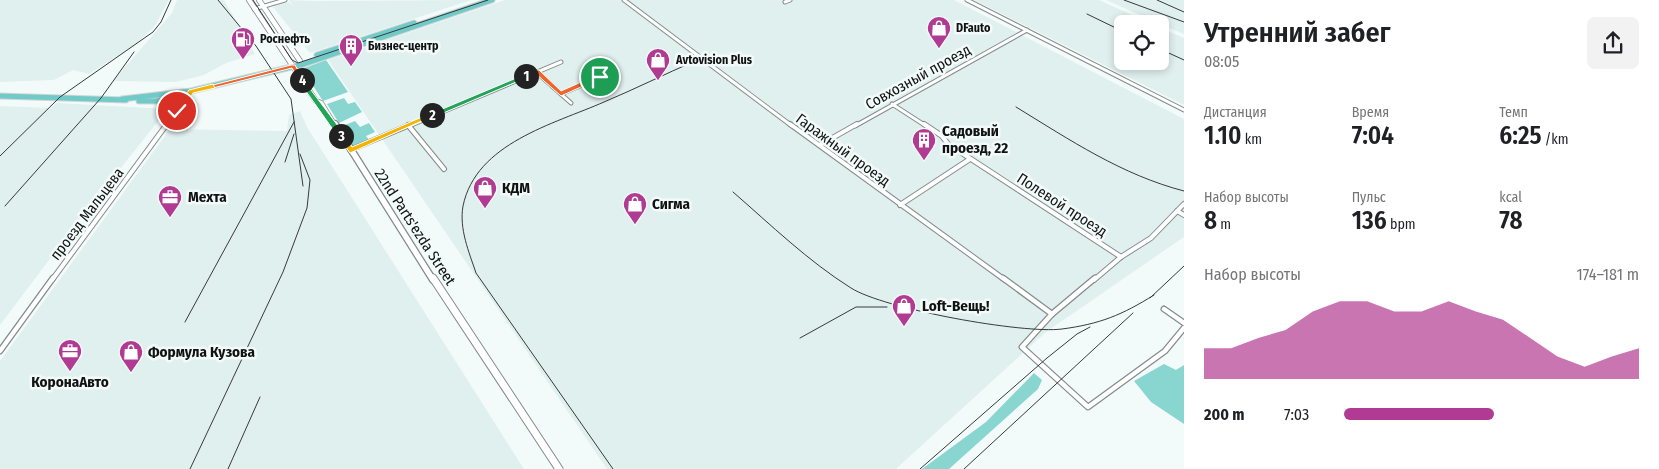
<!DOCTYPE html>
<html lang="ru">
<head>
<meta charset="utf-8">
<style>
	body { margin:0; font-family:"Fira Sans Condensed",sans-serif; background:#f2f2f2; color:#202124; height:100vh; display:flex; flex-direction:column; font-size:19px; white-space:nowrap }
	* { box-sizing:border-box; margin:0 }
	p { font-size:16px; color:#757577 }
	.icon { flex:none; width:28px; height:28px; fill:none; stroke:currentColor; stroke-width:2; stroke-linecap:round; stroke-linejoin:round }
	.map { position:relative; flex:1; overflow:hidden }
	.details { display:flex; flex-direction:column; background:#fff; width:475px }
	.details>* { flex:none }
	.tools { position:absolute; left:1114px; top:15px; display:grid; gap:10px }
	.tools a { display:grid; place-items:center; width:55px; height:55px; border-radius:8px; background:#fff; box-shadow:0 2px 8px #0003; font-size:25px }
	.pin { position:absolute; display:grid; place-items:center; width:42px; height:42px; color:#fff; margin:-21px; border:2px solid #fff; border-radius:50%; box-shadow:0 1px 5px #0007 }
	.km { position:absolute; width:25px; height:25px; margin:-12px; border-radius:50%; background:#222; color:#fff; font-size:14px; line-height:25px; text-align:center }
	.round { display:grid; place-items:center; flex:none; width:52px; height:52px; border-radius:8px; background:#f2f2f2 }
	.head { display:flex; align-items:center; justify-content:space-between; height:85px; padding:0 20px }
	h1 { font-size:28px; font-weight:600; line-height:38px }
	.figures { display:grid; grid-template-columns:repeat(3,1fr); gap:8px; height:85px; padding:5px 20px }
	.figures div { display:grid; align-content:center }
	.figures b { font-size:25px; font-weight:600 }
	.figures small { font-size:14px; font-weight:400 }
	.figures p { font-size:14px }
	.chart { height:140px; padding:10px 20px }
	.chart p { display:flex; justify-content:space-between }
	.chart svg { width:100%; height:90px; margin-top:5px; fill:#b13b92; opacity:.7 }
	ul { padding:0 20px; list-style:none; font-size:16px }
	li { display:grid; grid-template-columns:80px 60px 1fr; align-items:center; height:38px }
	li i { height:12px; border-radius:6px; background:#b13b92 }
	main { display:flex; flex:1; min-height:0 }
	.map>svg:first-child { display:block }
</style>
</head>
<body>
<main>
<div class="map">
<svg width="1184" height="469" viewBox="0 0 1184 469">
	<rect width="100%" height="100%" fill="#f3fbfa"/>
	<g fill="#e0f0ef">
		<polygon points="0,0 169,0 154,27 136,44 89,74 73,70 54,80 0,82"/>
		<polygon points="177,0 224,0 255,54 226,63 204,75 176,82 113,81 172,13"/>
		<polygon points="289,0 313,1 471,0 310,53 273,7 289,2 294,7"/>
		<polygon points="505,0 954,0 1184,119 1184,237 1046,332 896,469 607,469 328,60"/>
		<polygon points="974,0 1099,0 1152,24 1122,24 1122,61 1160,61 1160,28 1184,38 1184,105"/>
		<polygon points="1106,0 1184,0 1184,34 1160,24"/>
		<polygon points="57,103 168,109 83,215 0,325 0,106 50,108"/>
		<polygon points="300,111 307,127 524,469 0,469 0,361 170,129 287,131 289,115"/>
	</g>
	<g fill="#89d5d0">
		<polygon points="326,60 348,92 323,101 302,69"/>
		<polygon points="344,98 348,104 355,102 362,112 339,123 327,104"/>
		<polygon points="355,121 360,127 369,123 375,132 366,136 370,141 355,148 340,127"/>
		<polygon points="1164,364 1176,370 1184,365 1184,424 1151,402 1134,381"/>
		<polygon points="1034,373 1042,380 1038,389 949,469 922,469 986,422"/>
	</g>
	<g fill="none" stroke-linecap="round" stroke-linejoin="round">
		<g stroke="#848b8b" stroke-width="5">
			<g id="street-far2">
				<polyline points="624,0 792,126"/>
				<polyline points="967,0 1184,110"/>
				<polyline points="785,2 790,0"/>
				<polyline points="254,9 285,0"/>
				<polyline points="536,72 571,103"/>
				<polyline points="561,94 600,77"/>
				<polyline points="892,104 926,126"/>
				<polyline points="166,126 191,91"/>
				<polyline points="409,126 561,62"/>
				<polyline points="855,126 1027,30"/>
			</g>
		</g>
		<g stroke="#848b8b" stroke-width="6">
			<g id="street-far1">
				<polyline points="790,124 1005,280"/>
				<polyline points="924,124 942,136 948,144 1121,257"/>
				<polyline points="408,125 444,169"/>
				<polyline points="820,145 857,124"/>
				<polyline points="350,150 412,124"/>
				<polyline points="900,205 970,159"/>
				<polyline points="1177,211 1184,215"/>
				<polyline points="52,280 167,124"/>
				<polyline points="1094,280 1121,257 1151,238 1184,204"/>
			</g>
		</g>
		<g stroke="#848b8b" stroke-width="7">
			<g id="street">
				<polyline points="1003,278 1052,314"/>
				<polyline points="1095,278 1052,314 1022,347 1088,407 1165,351 1184,328"/>
				<polyline points="1164,309 1184,323"/>
				<polyline points="0,351 53,278"/>
			</g>
		</g>
		<g stroke="#848b8b" stroke-width="6">
			<g id="secondary-far2">
				<polyline points="249,0 316,101 321,103 335,126"/>
				<polyline points="259,0 300,61"/>
			</g>
		</g>
		<g stroke="#848b8b" stroke-width="8">
			<polyline id="secondary-far1" points="335,124 433,280"/>
		</g>
		<g stroke="#848b8b" stroke-width="9">
			<polyline id="secondary" points="433,278 559,469"/>
		</g>
		<g stroke="#d4d5d5" stroke-width="7">
			<g id="primary">
				<polyline points="317,55 414,23"/>
				<polyline points="0,96 126,100"/>
				<polyline points="122,99 191,91 304,64 492,0"/>
				<polyline points="139,101 157,101 178,96"/>
				<polyline points="163,102 175,104 179,108"/>
			</g>
		</g>
		<use href="#street-far2" stroke="#fff" stroke-width="3"/>
		<use href="#street-far1" stroke="#fff" stroke-width="4"/>
		<use href="#street" stroke="#fff" stroke-width="4.5"/>
		<use href="#secondary-far2" stroke="#fff" stroke-width="4.5"/>
		<use href="#secondary-far1" stroke="#fff" stroke-width="5.5"/>
		<use href="#secondary" stroke="#fff" stroke-width="7"/>
		<use href="#primary" stroke="#70cbc8" stroke-width="5"/>
		<polyline stroke="#373a3a" stroke-width="1" points="253,0 292,60 298,63 488,0"/>
		<g stroke="#373a3a" stroke-width="1">
			<polyline points="218,0 256,46 291,99 303,186"/>
			<polyline points="1124,0 1184,22"/>
			<polyline points="1157,0 1184,12"/>
			<polyline points="1087,14 1122,31"/>
			<polyline points="1160,49 1184,60"/>
			<path d="M1016,107C1070,140 1122,175 1184,191"/>
			<polyline points="0,156 60,97 153,32 161,22 171,0"/>
			<polyline points="285,162 294,134"/>
			<path d="M733,192C771,225 808,261 851,288C884,309 1023,334 1062,329C1100,324 1122,315 1154,295"/>
			<polyline points="5,206 101,98 134,52"/>
			<polyline points="1150,298 1184,266"/>
			<polyline points="185,322 294,122"/>
			<polyline points="800,338 856,307 887,307"/>
			<polyline points="190,469 283,272 307,208 310,180 300,154"/>
			<polyline points="228,469 260,397"/>
			<path d="M613,469L476,273C469,252 459,229 463,206C476,143 554,124 604,102C635,89 665,74 695,61"/>
			<polyline points="920,469 1047,358 1077,334 1090,327"/>
			<polyline points="964,469 1133,313"/>
		</g>
	</g>
	<polygon fill="#f0652b" stroke="#fff" points="534,70 539,70 561,91 597,75 603,77 561,96 536,74 526,78 523,76"/>
	<polygon fill="#22a559" stroke="#fff" points="526,74 528,77 434,117 428,115"/>
	<polygon fill="#f5b400" stroke="#fff" points="429,114 435,115 350,153 338,136 344,134 352,147"/>
	<polygon fill="#22a559" stroke="#fff" points="302,78 344,134 344,138 339,138 298,80"/>
	<polygon fill="#f0652b" stroke="#fff" points="291,65 295,65 304,81 299,81 292,68 213,88 209,86"/>
	<polygon fill="#f5b400" stroke="#fff" points="213,84 215,88 193,93 179,113 175,113 189,90"/>
	<defs>
		<g id="shop-pin" transform="scale(1.25)"><path d="M0 17L-7.5 6A9.5 9.5 0 1 1 7.5 6Z" fill="#b13b92" stroke="#f3fbfa"/><path d="M-5-2.5h2.3a2.7 3.5 0 0 1 5.4 0H5L5.5 6h-11ZM-1.5-2.5h3a1.5 2.3 0 0 0-3 0Z" fill="#fff"/></g>
		<g id="fuel-pin" transform="scale(1.25)"><path d="M0 17L-7.5 6A9.5 9.5 0 1 1 7.5 6Z" fill="#b13b92" stroke="#f3fbfa"/><path d="M-5.5-6h7V0h2V4h1.3V-2.5L3-4.5l.8-.8L6-3V5H2.5V1h-1V6h-7ZM-4.2-4.7v3.2H.2V-4.7Z" fill="#fff"/></g>
		<g id="building-pin" transform="scale(1.25)"><path d="M0 17L-7.5 6A9.5 9.5 0 1 1 7.5 6Z" fill="#b13b92" stroke="#f3fbfa"/><path d="M-4-6H4V6H1V3H-1V6H-4ZM-2.5-4.3h1.7v1.8h-1.7ZM.8-4.3h1.7v1.8H.8ZM-2.5-1h1.7V.8h-1.7ZM.8-1h1.7V.8H.8Z" fill="#fff"/></g>
		<g id="office-pin" transform="scale(1.25)"><path d="M0 17L-7.5 6A9.5 9.5 0 1 1 7.5 6Z" fill="#b13b92" stroke="#f3fbfa"/><path d="M-6-3h4V-5.5h4V-3h4V5H-6ZM-1-4.5V-3h2v-1.5ZM-6 0V1H6V0Z" fill="#fff"/></g>
	</defs>
	<g fill-rule="evenodd">
		<use href="#shop-pin" x="939" y="28"/>
		<use href="#fuel-pin" x="243" y="39"/>
		<use href="#building-pin" x="351" y="46"/>
		<use href="#shop-pin" x="658" y="60"/>
		<use href="#building-pin" x="924" y="140"/>
		<use href="#shop-pin" x="485" y="188"/>
		<use href="#office-pin" x="170" y="197"/>
		<use href="#shop-pin" x="635" y="204"/>
		<use href="#shop-pin" x="904" y="306"/>
		<use href="#office-pin" x="70" y="351"/>
		<use href="#shop-pin" x="131" y="352"/>
	</g>
	<g text-anchor="middle" stroke-width="5" stroke-linejoin="round" paint-order="stroke">
		<g font-size="12" font-weight="bold" fill="#111313" stroke="#f3fbfa" text-anchor="start">
			<text x="956" y="32">DFauto</text>
			<text x="260" y="43">Роснефть</text>
			<text x="368" y="50">Бизнес-центр</text>
			<text x="676" y="64">Avtovision Plus</text>
		</g>
		<g font-size="15" fill="#111313" stroke="#f3fbfa">
			<text transform="translate(918 77) rotate(-29)" y="5">Совхозный проезд</text>
			<text transform="translate(843 150) rotate(36)" y="5">Гаражный проезд</text>
			<text transform="translate(1062 205) rotate(33)" y="5">Полевой проезд</text>
			<text transform="translate(87 214) rotate(-53)" y="5">проезд Мальцева</text>
			<text transform="translate(415 227) rotate(57)" y="5">22nd Parts'ezda Street</text>
		</g>
		<g font-size="15" font-weight="bold" fill="#111313" stroke="#f3fbfa" text-anchor="start">
			<text x="942" y="136">Садовый<tspan x="942" dy="17">проезд, 22</tspan></text>
			<text x="502" y="193">КДМ</text>
			<text x="188" y="202">Мехта</text>
			<text x="652" y="209">Сигма</text>
			<text x="922" y="311">Loft-Вещь!</text>
			<text x="148" y="357">Формула Кузова</text>
			<text x="70" y="387" text-anchor="middle">КоронаАвто</text>
		</g>
	</g>
</svg>
<div class="tools">
<a><svg class="icon" aria-label="locate" viewBox="0 0 24 24"><circle cx="12" cy="12" r="6"/><path d="M12 2v4M12 18v4M2 12h4M18 12h4"/></svg></a>
</div>
<div class="pin" style="left:600px;top:77px;background:#1e9e55"><svg class="icon" aria-label="arrive" viewBox="0 0 24 24"><path d="M6 21V4h12l-3 4 3 4H6"/></svg></div>
<div class="pin" style="left:177px;top:111px;background:#d93025"><svg class="icon" aria-label="check" viewBox="0 0 24 24"><path d="M5 12l5 5 9-10"/></svg></div>
<b class="km" style="left:526px;top:76px">1</b>
<b class="km" style="left:432px;top:115px">2</b>
<b class="km" style="left:341px;top:136px">3</b>
<b class="km" style="left:302px;top:80px">4</b>
</div>
<section class="details">
<div class="head"><div><h1>Утренний забег</h1><p>08:05</p></div><a class="round"><svg class="icon" aria-label="share" viewBox="0 0 24 24"><path d="M12 15V3M7 8l5-5 5 5M5 13v7h14v-7"/></svg></a></div>
<div class="figures">
<div><p>Дистанция</p><b>1.10<small> km</small></b></div>
<div><p>Время</p><b>7:04</b></div>
<div><p>Темп</p><b>6:25<small> /km</small></b></div>
</div>
<div class="figures">
<div><p>Набор высоты</p><b>8<small> m</small></b></div>
<div><p>Пульс</p><b>136<small> bpm</small></b></div>
<div><p>kcal</p><b>78</b></div>
</div>
<div class="chart"><p><span>Набор высоты</span>174–181 m</p>
<svg viewBox="0 0 160 44" preserveAspectRatio="none"><path d="M0 44V29L10 29L20 24L30 20L40 11L50 6L60 6L70 11L80 11L90 6L100 11L110 15L120 24L130 33L140 38L150 33L160 29V44z"/></svg>
</div>
<ul>
<li><b>200 m</b>7:03<i style="width:51%"></i></li>
</ul>
</section>
</main>
</body>
</html>
